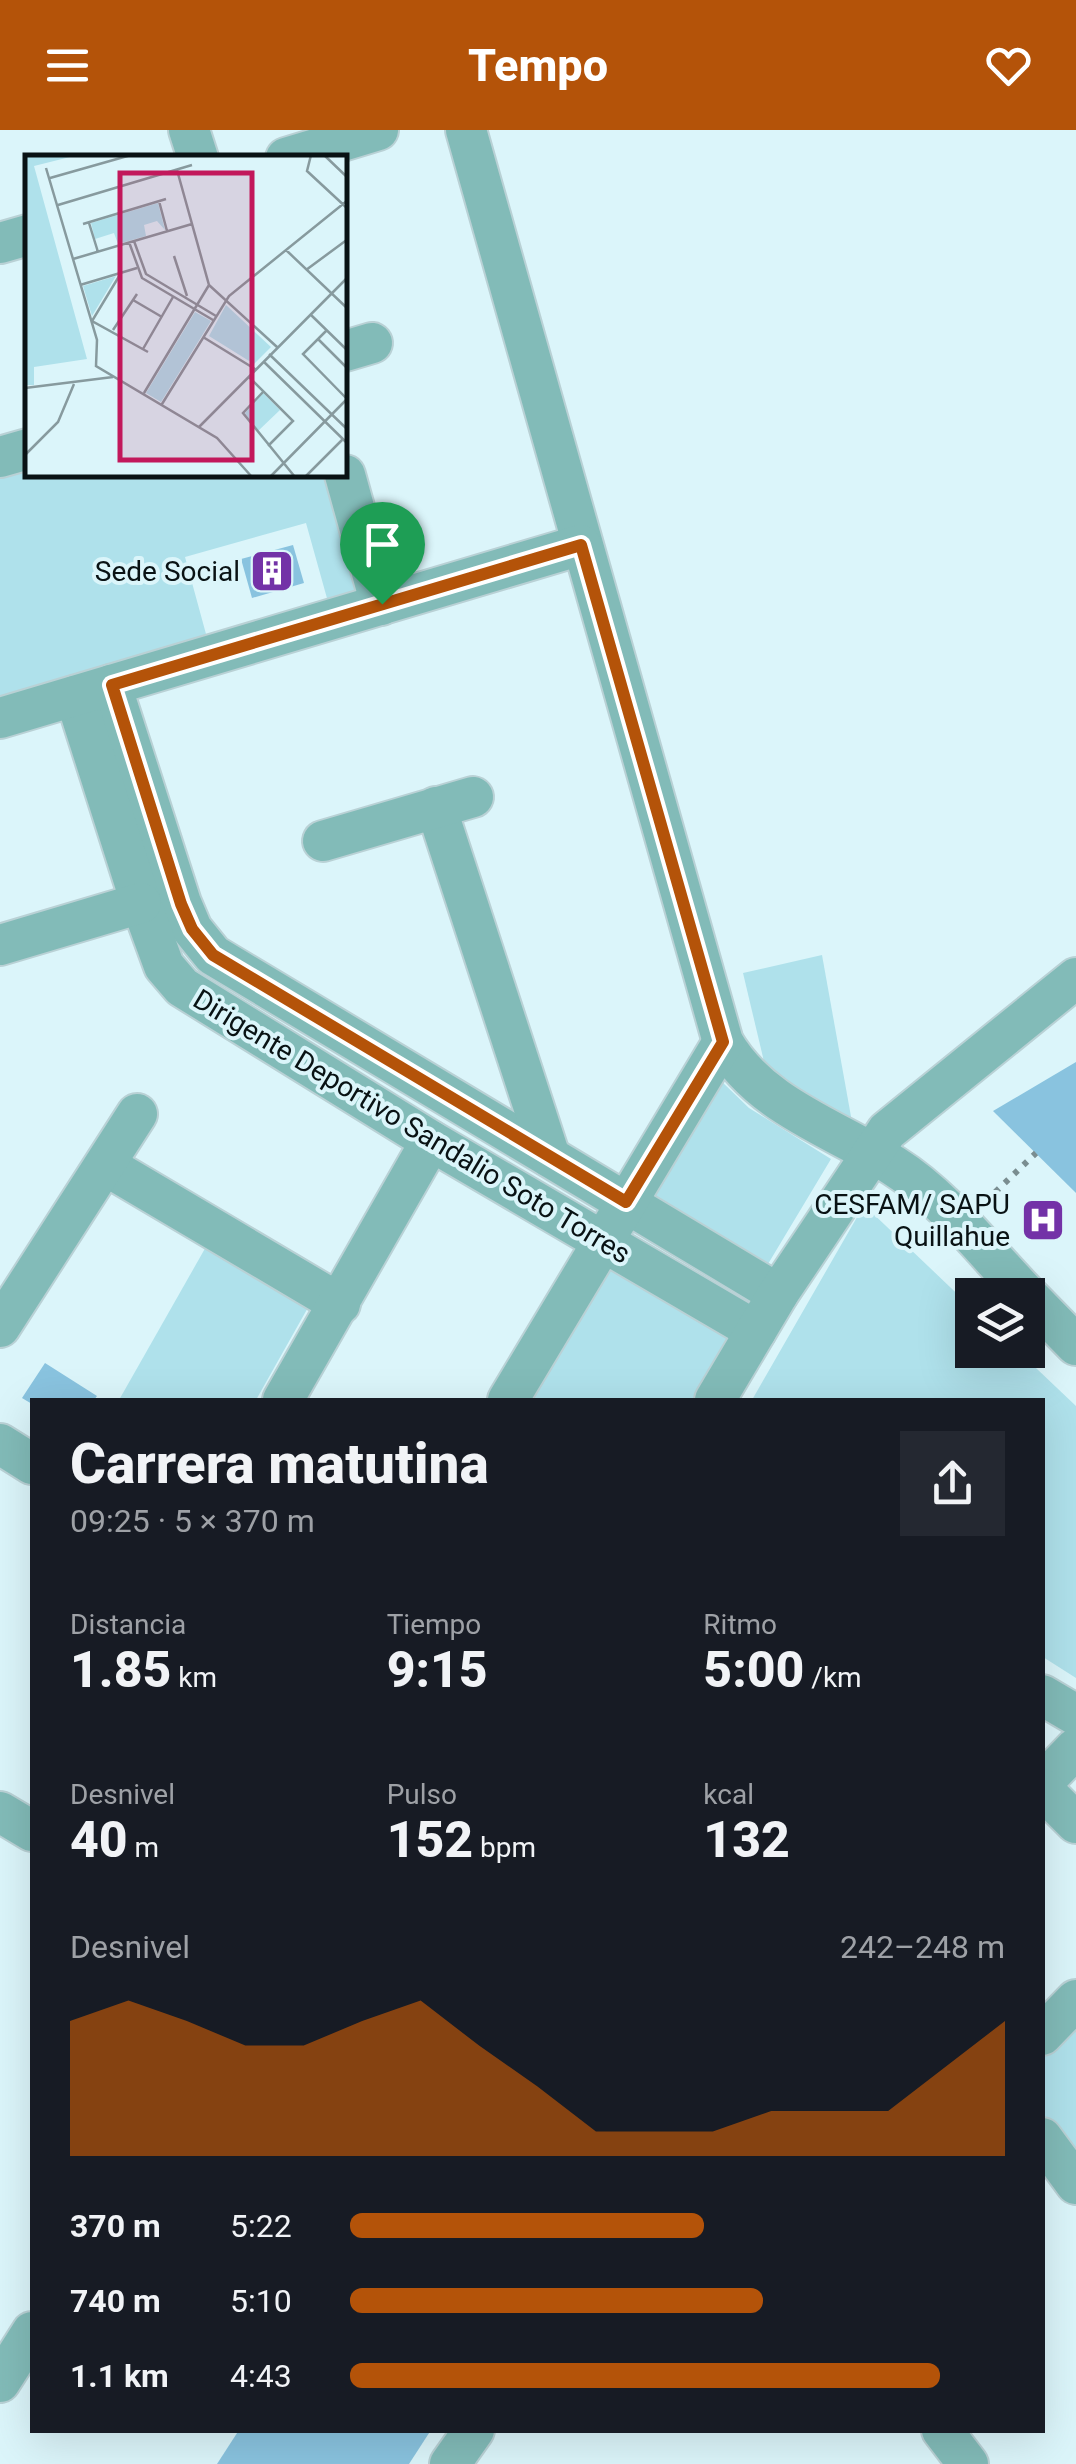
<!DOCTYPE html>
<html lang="es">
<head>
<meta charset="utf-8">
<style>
	body { margin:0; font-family:Roboto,sans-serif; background:#242831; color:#f1f3f6; height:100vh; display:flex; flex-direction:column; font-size:38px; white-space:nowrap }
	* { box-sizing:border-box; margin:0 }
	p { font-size:32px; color:#9ea1a6 }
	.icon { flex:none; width:55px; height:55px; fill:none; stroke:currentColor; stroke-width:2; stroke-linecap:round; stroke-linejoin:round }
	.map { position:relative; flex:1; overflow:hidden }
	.side { position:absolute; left:30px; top:1268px; width:1015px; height:1035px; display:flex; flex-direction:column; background:#171b24; border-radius:0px; box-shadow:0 10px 40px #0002 }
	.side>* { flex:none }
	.tools { position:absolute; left:955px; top:1148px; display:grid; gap:20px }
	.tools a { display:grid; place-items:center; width:90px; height:90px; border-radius:0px; background:#171b24; box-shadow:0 10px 40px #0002; font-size:50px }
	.pin { position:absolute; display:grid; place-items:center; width:85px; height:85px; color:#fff; margin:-102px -42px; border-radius:50% 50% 50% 0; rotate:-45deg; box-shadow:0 0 10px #0007 }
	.pin .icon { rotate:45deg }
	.round { display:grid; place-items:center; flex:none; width:105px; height:105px; border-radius:0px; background:#242831 }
	.overview { display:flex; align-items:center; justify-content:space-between; height:170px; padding:0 40px }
	h1 { font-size:55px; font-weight:800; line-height:75px }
	.metrics { display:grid; grid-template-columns:repeat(3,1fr); gap:15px; height:170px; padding:10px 40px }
	.metrics div { display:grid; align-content:center }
	.metrics b { font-size:50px; font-weight:800 }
	.metrics small { font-size:28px; font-weight:400 }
	.metrics p { font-size:28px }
	.chart { height:280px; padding:20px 40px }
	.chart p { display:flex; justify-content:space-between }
	.chart svg { width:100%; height:180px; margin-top:10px; fill:#b45309; opacity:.7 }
	ul { padding:0 40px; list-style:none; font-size:32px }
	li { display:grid; grid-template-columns:160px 120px 1fr; align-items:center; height:75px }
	li i { height:25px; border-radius:12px; background:#b45309 }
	header { display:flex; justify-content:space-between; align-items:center; height:130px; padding:0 40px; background:#b45309; color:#fff; font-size:45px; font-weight:800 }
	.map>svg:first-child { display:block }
</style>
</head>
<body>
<header><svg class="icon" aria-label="menu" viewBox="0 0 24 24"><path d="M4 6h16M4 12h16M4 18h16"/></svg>Tempo<svg class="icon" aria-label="heart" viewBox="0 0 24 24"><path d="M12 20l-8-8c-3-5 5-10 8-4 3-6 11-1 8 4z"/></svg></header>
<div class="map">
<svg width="1076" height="2334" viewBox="0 0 1076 2334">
	<rect width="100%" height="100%" fill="#dbf5fa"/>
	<g fill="#afe1eb">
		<polygon points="27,329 28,345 334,345 369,468 330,479 306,393 185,427 209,515 0,576 0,338"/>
		<polygon points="822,825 852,992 766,940 743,843"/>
		<polygon points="718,948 749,978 831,1029 765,1139 652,1069"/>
		<polygon points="864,1075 972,1178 972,1220 1017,1220 1076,1276 1076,1548 1043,1527 1042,1270 752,1270"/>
		<polygon points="207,1115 310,1174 256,1270 119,1270"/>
		<polygon points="608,1131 737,1206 699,1270 524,1270"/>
		<polygon points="1076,1885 1076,2037 1043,1992 1042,1920"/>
	</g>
	<g fill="#89c3df">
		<polygon points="293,415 304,453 252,468 241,429"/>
		<polygon points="1076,932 1076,1063 993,981"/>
		<polygon points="45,1233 97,1266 94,1270 32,1270 32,1274 22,1268"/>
		<polygon points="239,2300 431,2300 409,2334 217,2334"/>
	</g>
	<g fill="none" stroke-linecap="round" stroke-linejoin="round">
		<g stroke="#b9d1d5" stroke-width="44">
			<g id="minor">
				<polyline points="189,0 198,28"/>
				<path d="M466,0L723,912C760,976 834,998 894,1036C945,1068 986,1123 1027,1165"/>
				<polyline points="286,28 378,0"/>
				<polyline points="0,113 28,105"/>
				<polyline points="345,221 372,213"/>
				<polyline points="0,327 28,319"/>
				<polyline points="345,345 381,475"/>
				<polyline points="111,555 181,773 192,799 213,825 778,1164"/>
				<polyline points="75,566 141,773 164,836 182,857 431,1011 756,1201"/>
				<polyline points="0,588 581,415"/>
				<polyline points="436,677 550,1027"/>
				<polyline points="323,711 473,667"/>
				<polyline points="0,815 141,773"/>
				<polyline points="105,1035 340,1174"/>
				<polyline points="1028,1166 1076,1215"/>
				<polyline points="0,1197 137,984"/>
				<polyline points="283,1270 431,1011"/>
				<polyline points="508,1270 723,912"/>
				<polyline points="715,1270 778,1164 887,1001 1076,848"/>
				<polyline points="0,1314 32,1334"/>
				<polyline points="1042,1565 1076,1585"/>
				<polyline points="1042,1653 1076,1618"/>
				<polyline points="1042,1659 1076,1693"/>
				<polyline points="0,1682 32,1701"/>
				<polyline points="1042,1905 1076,1870"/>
				<polyline points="1042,2008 1076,2054"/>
				<polyline points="0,2252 32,2202"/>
				<polyline points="942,2300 968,2334"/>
				<polyline points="450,2334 474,2300"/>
			</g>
		</g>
		<polyline stroke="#7a8d90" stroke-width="6" stroke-dasharray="5 8" stroke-linecap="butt" points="986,1071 1036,1023"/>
		<use href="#minor" stroke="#82bbb8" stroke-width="40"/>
	</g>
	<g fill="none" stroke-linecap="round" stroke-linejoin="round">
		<g stroke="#fff" stroke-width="20">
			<polygon id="route" points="581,415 723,912 626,1072 213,825 192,799 181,774 112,555"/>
		</g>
		<use href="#route" stroke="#b45309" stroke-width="12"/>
	</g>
	<defs>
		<g id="building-square" transform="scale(2.25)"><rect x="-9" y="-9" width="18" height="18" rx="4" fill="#7332a7" stroke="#dbf5fa"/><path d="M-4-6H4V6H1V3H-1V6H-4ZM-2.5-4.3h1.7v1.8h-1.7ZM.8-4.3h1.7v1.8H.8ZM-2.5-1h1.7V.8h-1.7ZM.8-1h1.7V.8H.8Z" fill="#fff"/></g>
		<g id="hospital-square" transform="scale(2.25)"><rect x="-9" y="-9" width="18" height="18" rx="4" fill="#7332a7" stroke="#dbf5fa"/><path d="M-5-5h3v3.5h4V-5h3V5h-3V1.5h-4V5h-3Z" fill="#fff"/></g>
	</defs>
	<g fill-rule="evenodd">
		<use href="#building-square" x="272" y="441"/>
		<use href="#hospital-square" x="1043" y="1090"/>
	</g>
	<g text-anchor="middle" stroke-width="8" stroke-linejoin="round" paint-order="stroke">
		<g font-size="28" fill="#091214" stroke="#dbf5fa" text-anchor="end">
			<text x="240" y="451">Sede Social</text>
			<text x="1010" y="1084">CESFAM/ SAPU<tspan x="1010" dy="32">Quillahue</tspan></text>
		</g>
		<g font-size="28" fill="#091214" stroke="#dbf5fa">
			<text transform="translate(412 996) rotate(31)" y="10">Dirigente Deportivo Sandalio Soto Torres</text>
		</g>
	</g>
	<g transform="translate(25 25)">
		<rect width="322" height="322" fill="#dbf5fa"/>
		<path d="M0,0H53L9,11L62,204L9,212V230H0ZM133,48L140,75L132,66L119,70L121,81L93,89L89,78L70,84L66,68ZM91,121L67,161L58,131ZM201,150L246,192L229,209L184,181ZM170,157L186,166L136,247L121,238ZM238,238L255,255L233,276L220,258Z" fill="#afe1eb"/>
		<path fill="none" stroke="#879a9e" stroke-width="2.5" d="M286,0L282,16L323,54M299,0L323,23M21,13L72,185L71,211L192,283L227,322M152,15L184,130L252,192M25,23L106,0M134,46L142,76M33,50L167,10M64,68L73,97M58,69L141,44M109,86L121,119L191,161M104,87L117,123L188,165M261,95L323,154M149,101L162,141M48,104L167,69M281,115L323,84M96,118L67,166L123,197M55,130L112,113M108,145L137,162M285,159L323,196M88,175L112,139M302,175L278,199L322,244M178,182L230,214M293,184L321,212M118,194L148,142M244,199L323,275M238,206L323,289M223,221L268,266L243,291M0,233L88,222M238,237L218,258L270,322M119,238L184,130M137,249L204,141L323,45M174,272L323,122M0,300L33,267L49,229M245,322L323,243M280,322L317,285"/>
		<path fill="#c2185b" fill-opacity="0.15" stroke="#c2185b" stroke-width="5" d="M95,18H227V305H95Z"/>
		<rect width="322" height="322" fill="none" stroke="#091214" stroke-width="5"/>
	</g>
</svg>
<div class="tools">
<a><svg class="icon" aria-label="layers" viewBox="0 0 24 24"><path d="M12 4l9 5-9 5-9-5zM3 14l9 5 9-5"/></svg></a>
</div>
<div class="pin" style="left:382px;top:474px;background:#1e9e55"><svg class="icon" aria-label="arrive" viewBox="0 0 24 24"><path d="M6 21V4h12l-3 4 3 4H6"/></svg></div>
<section class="side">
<div class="overview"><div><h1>Carrera matutina</h1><p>09:25 · 5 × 370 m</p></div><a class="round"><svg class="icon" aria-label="share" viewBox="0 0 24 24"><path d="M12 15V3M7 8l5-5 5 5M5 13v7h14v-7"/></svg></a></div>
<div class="metrics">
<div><p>Distancia</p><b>1.85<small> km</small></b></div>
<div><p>Tiempo</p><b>9:15</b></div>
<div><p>Ritmo</p><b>5:00<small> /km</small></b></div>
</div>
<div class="metrics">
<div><p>Desnivel</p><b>40<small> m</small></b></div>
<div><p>Pulso</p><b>152<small> bpm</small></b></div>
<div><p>kcal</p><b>132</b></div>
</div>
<div class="chart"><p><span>Desnivel</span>242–248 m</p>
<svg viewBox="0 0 160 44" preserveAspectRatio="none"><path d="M0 44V11L10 6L20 11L30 17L40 17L50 11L60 6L70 17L80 27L90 38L100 38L110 38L120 33L130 33L140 33L150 22L160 11V44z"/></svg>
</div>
<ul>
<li><b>370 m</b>5:22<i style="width:54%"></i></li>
<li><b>740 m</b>5:10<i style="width:63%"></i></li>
<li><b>1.1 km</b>4:43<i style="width:90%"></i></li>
</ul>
</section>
</div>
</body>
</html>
